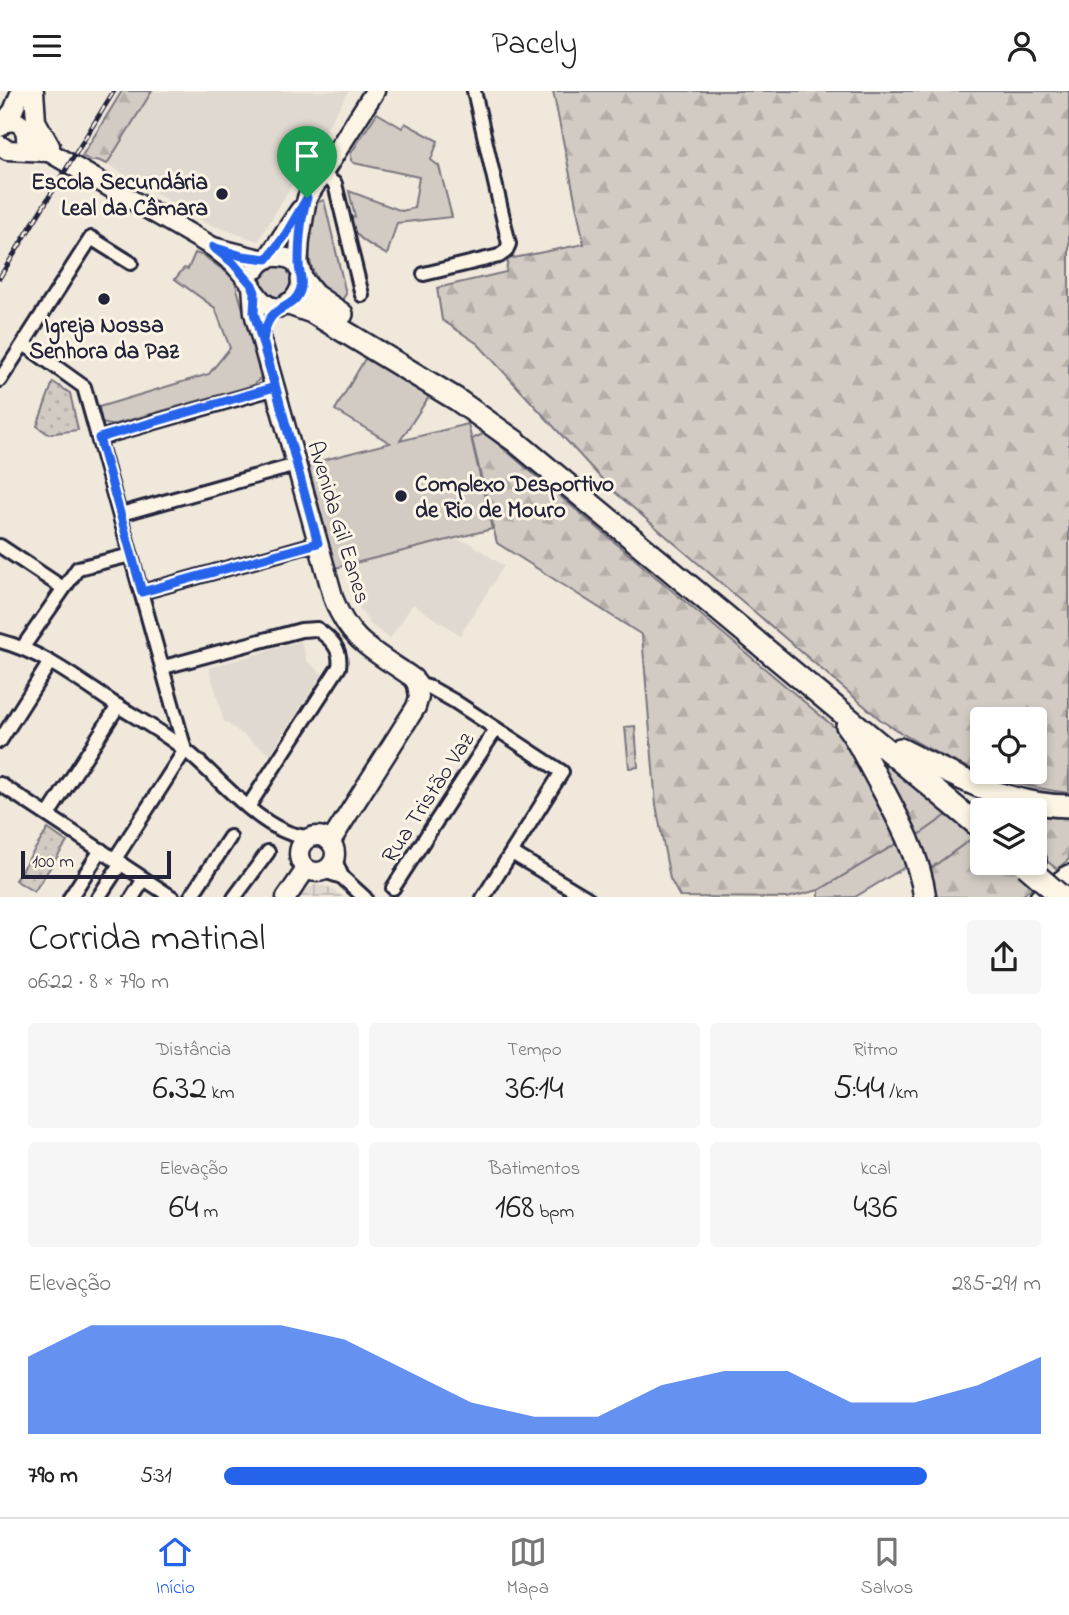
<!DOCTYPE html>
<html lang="pt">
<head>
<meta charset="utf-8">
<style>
	body { margin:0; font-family:"Indie Flower",sans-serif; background:#f6f6f6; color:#222; height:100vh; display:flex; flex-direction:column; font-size:26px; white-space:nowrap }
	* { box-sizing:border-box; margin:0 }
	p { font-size:23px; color:#767676 }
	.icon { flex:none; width:38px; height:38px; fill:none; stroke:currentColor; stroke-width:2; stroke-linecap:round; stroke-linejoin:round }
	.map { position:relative; height:806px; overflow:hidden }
	.sheet { display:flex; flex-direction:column; background:#fff; flex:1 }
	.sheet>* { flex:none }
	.buttons { position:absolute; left:970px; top:616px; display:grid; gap:14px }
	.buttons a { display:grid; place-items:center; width:77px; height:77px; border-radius:7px; background:#fff; box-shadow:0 4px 10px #0003; font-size:35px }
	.scale { position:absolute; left:21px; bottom:18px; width:150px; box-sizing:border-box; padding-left:7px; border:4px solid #22223b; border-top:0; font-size:19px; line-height:24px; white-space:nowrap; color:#22223b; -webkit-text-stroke:5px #fcf5e5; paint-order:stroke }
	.pin { position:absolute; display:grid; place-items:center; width:60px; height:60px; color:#fff; margin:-72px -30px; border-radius:50% 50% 50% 0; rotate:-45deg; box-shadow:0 0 7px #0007 }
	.pin .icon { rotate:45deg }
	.round { display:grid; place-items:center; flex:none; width:74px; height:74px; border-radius:7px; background:#f6f6f6 }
	.summary { display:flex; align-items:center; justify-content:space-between; height:119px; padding:0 28px }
	h1 { font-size:38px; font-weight:600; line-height:52px }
	.figures { display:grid; grid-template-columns:repeat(3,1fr); gap:10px; height:119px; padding:7px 28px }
	.figures div { display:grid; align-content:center; border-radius:7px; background:#f6f6f6; text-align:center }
	.figures b { font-size:35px; font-weight:600 }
	.figures small { font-size:19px; font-weight:400 }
	.figures p { font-size:19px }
	.chart { height:196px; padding:14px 28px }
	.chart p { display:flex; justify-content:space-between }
	.chart svg { width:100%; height:126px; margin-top:7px; fill:#2563eb; opacity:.7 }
	ul { padding:0 28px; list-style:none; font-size:23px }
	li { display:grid; grid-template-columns:112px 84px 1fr; align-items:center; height:52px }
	li i { height:18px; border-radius:9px; background:#2563eb }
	header { display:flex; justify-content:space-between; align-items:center; height:91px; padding:0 28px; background:#fff; font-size:32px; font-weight:600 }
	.tabs { display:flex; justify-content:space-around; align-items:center; height:98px; border-top:2px solid #e0e0e0; background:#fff; font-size:19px; color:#767676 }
	.tabs a { display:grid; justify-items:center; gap:4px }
	.tabs .selected { color:#2563eb }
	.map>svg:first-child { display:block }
</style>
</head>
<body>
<header><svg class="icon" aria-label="menu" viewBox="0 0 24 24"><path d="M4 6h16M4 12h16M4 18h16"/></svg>Pacely<svg class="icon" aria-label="person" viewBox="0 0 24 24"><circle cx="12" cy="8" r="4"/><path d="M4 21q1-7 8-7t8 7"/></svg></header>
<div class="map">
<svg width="1069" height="807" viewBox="0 0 1069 807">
	<defs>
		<pattern id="industrial-grid" width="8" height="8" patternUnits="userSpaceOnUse" patternTransform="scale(1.75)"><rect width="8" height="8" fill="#e0d9cf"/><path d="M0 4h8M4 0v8" fill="none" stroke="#c0bab3"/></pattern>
		<pattern id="forest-firs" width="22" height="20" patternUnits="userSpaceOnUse" patternTransform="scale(1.75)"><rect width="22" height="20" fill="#d1cbc3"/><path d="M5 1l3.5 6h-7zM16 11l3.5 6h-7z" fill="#b3aea8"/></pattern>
		<pattern id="park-dots" width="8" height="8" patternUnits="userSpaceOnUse" patternTransform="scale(1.75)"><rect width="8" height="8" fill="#d1cbc3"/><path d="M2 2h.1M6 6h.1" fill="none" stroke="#b3aea8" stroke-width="1.8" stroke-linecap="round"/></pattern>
	</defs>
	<rect width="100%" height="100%" fill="#efe8db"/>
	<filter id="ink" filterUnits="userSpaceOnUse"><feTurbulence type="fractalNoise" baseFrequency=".0143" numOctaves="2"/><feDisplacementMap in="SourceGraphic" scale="14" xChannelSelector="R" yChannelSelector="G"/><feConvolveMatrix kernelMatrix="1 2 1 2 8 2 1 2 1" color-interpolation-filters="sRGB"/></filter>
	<g filter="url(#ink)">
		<g fill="#e0d9cf">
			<polygon points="152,0 349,0 258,150 206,132 107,73"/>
			<polygon points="440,445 470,452 504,475 460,544 413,513 390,548 370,533 358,515 350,494 348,473"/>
			<polygon points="301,550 307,570 322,583 270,663 224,630 209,577"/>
		</g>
		<polygon fill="url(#industrial-grid)" points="315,794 329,796 343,806 299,806 306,798"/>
		<g fill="#d1cbc3" stroke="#7a767f" stroke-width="2">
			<path d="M377,22L402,37L405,32L438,50L431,69L439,75L452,126L397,132L387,164C370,154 354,147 348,128L355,126L349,100L402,120L414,117L419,86L354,72L351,69V62Z"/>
			<path d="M324,109L346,203L340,212C302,183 307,159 313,116L315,112Z"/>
			<polygon points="195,162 204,165 234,187 262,285 254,294 115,333 114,335 102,332 99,316 209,283 230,257 215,217 175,188 184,177 188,178"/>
			<circle cx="276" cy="190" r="17"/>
			<polygon points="366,266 430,304 400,350 468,333 492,438 335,477 308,373 390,352 335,319"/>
			<polygon points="951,721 978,743 926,781 913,748"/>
			<polygon points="899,751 910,773 855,806 819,807 819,799"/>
		</g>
		<g fill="url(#forest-firs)" stroke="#7a767f" stroke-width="2" fill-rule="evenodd">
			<polygon points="122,0 152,0 107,73 97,69 91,70 82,65"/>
			<path d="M553,0H1069V702C992,692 946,671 882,630L610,397L478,253L442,229L437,197L506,181L508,168L584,153ZM982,628H1034V681H982Z"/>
			<polygon points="485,342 840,641 857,664 899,751 819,799 787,807 680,806 670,788 656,714 642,544 497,452 472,348"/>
			<polygon points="880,661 951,721 913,748 875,673"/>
			<polygon points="1014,713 1069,722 1069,768 1057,778 1034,760 1034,719 1012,719"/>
			<polygon points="978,743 982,746 982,772 1010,772 1036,793 1021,806 931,806 926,781"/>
		</g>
		<g fill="url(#park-dots)" stroke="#7a767f" stroke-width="2">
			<polygon points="53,291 70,302 78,339 48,343 37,335"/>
			<polygon points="635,635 638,676 629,677 625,636"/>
			<polygon points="48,738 67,751 34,801 15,789"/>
		</g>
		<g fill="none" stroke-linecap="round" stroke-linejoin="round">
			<g stroke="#22223b" stroke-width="18">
				<g id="street">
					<polyline points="322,83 335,93 362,204"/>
					<polyline points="424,183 499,165 506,160 509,153 474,0"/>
					<polyline points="24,253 84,296 185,659"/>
					<polyline points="0,289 91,147 131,172"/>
					<polyline points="99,347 275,297"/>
					<polyline points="121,423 296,374"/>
					<polyline points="0,455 63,497"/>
					<polyline points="142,501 318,452"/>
					<path d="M0,550C42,561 77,588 113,612C137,627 163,641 185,659C219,685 265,747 311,746"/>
					<polyline points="23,556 78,477 131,464"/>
					<path d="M164,576L301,539L317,538C331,548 342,558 339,576L248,716"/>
					<polyline points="417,593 431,597 454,610 562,681 483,807"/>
					<polyline points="0,650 50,571"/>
					<polyline points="0,693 173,807"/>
					<polyline points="48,724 118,615"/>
					<polyline points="512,762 587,807"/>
					<polyline points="115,768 185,659"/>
					<polyline points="335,769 342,786"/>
					<polyline points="324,780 342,786 365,807"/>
					<polyline points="393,797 496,638"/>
					<polyline points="70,807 101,759"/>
					<polyline points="98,807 121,772"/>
					<polyline points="132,807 144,788"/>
					<polyline points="190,807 230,746"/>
					<polyline points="234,807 268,761"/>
				</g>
			</g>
			<g stroke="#22223b" stroke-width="23">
				<g id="secondary">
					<polyline points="34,0 36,30 50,55"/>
					<path d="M4,32C17,27 27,35 26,49"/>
					<polyline points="0,36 13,20 21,0"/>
					<polyline points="25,39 49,61 213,156 264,169"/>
					<polyline points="0,54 7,59 49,61"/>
					<path d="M213,156L233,172L252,194L254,222L334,509C350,552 378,562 413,587L417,593"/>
					<polyline points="267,168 300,119"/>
					<polyline points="298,177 300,148 307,107 375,0"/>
					<path d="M255,201C286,250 329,168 279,166C269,165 261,170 256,178"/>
					<circle cx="317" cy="763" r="18"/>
					<polyline points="331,750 416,616 419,606 417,593"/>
					<polyline points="286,807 306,778"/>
				</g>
			</g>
			<g stroke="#22223b" stroke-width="26">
				<g id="highway">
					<polyline points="302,189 314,204 342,223"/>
					<polyline points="289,213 312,221 456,308 515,350 982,738"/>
					<path d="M847,635C858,649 865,666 874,682C895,721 919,762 925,807"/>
					<path d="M900,658C953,684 1008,715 1069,715"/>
					<polyline points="1034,768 1035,769"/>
					<polyline points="1041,807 1069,785"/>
				</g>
			</g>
			<use href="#street" stroke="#fcf5e5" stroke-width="12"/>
			<use href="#secondary" stroke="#fcf5e5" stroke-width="18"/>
			<use href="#highway" stroke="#fcf5e5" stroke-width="21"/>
			<g stroke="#22223b" stroke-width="5">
				<polyline id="rail" points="0,186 114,0"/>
			</g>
			<use href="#rail" stroke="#fcf5e5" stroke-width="2.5" stroke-dasharray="8" stroke-linecap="butt"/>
			<g stroke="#22223b" stroke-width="26" stroke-linecap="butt">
				<polyline id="highway-bridge" points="1026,775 1063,807"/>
			</g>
			<use href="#highway-bridge" stroke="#fcf5e5" stroke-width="21"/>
		</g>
	</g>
	<g fill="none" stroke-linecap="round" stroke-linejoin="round" filter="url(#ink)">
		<g stroke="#fff" stroke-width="14">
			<path id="route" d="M307,107L284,146L267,168L242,165L213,156L233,172L252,194L255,201L254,222L275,296L99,347L142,501L318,452L263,250C268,209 291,223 300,200C304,190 299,183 299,173C299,151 300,128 307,107"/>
		</g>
		<use href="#route" stroke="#2563eb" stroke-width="9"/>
	</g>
	<g fill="#22223b" stroke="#fcf5e5" stroke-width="2.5">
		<circle cx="222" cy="103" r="7"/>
		<circle cx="104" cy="208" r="7"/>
		<circle cx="401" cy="405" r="7"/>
	</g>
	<g text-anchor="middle" stroke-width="6" stroke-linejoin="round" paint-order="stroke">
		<g font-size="23" font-weight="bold" fill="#22223b" stroke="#fcf5e5" text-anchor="end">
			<text x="208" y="98">Escola Secundária<tspan x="208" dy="26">Leal da Câmara</tspan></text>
			<text x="104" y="241" text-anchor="middle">Igreja Nossa<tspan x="104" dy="26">Senhora da Paz</tspan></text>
			<text x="415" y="400" text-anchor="start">Complexo Desportivo<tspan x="415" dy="26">de Rio de Mouro</tspan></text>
		</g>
		<g font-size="23" fill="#22223b" stroke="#fcf5e5">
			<text transform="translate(340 431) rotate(73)" y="8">Avenida Gil Eanes</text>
			<text transform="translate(427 706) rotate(-57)" y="8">Rua Tristão Vaz</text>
		</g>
	</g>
</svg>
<div class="buttons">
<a><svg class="icon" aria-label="locate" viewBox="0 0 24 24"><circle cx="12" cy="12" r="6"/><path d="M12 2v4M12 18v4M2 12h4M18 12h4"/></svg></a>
<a><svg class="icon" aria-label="layers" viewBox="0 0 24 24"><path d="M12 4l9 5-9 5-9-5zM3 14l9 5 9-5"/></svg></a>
</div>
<div class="scale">100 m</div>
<div class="pin" style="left:307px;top:107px;background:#1e9e55"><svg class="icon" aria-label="arrive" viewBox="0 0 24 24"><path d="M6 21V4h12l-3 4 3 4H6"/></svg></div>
</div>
<section class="sheet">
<div class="summary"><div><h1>Corrida matinal</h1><p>06:22 · 8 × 790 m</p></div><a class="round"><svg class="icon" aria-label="share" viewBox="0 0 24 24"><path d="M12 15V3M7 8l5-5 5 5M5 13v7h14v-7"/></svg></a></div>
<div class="figures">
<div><p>Distância</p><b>6.32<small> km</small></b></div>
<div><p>Tempo</p><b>36:14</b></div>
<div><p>Ritmo</p><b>5:44<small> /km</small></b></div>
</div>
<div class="figures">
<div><p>Elevação</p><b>64<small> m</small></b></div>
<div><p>Batimentos</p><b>168<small> bpm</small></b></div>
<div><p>kcal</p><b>436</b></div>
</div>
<div class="chart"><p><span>Elevação</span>285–291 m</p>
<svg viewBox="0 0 160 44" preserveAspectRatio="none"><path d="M0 44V17L10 6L20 6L30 6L40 6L50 11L60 22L70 33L80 38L90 38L100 27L110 22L120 22L130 33L140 33L150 27L160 17V44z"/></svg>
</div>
<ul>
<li><b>790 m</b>5:31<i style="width:86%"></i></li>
</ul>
</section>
<nav class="tabs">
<a class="selected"><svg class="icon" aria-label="home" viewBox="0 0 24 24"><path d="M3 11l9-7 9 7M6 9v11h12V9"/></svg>Início</a>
<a><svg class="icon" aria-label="map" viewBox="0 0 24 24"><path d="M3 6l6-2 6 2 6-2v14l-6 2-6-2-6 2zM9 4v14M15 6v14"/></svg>Mapa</a>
<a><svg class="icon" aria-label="saved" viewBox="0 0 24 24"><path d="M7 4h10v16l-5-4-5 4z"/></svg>Salvos</a>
</nav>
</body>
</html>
